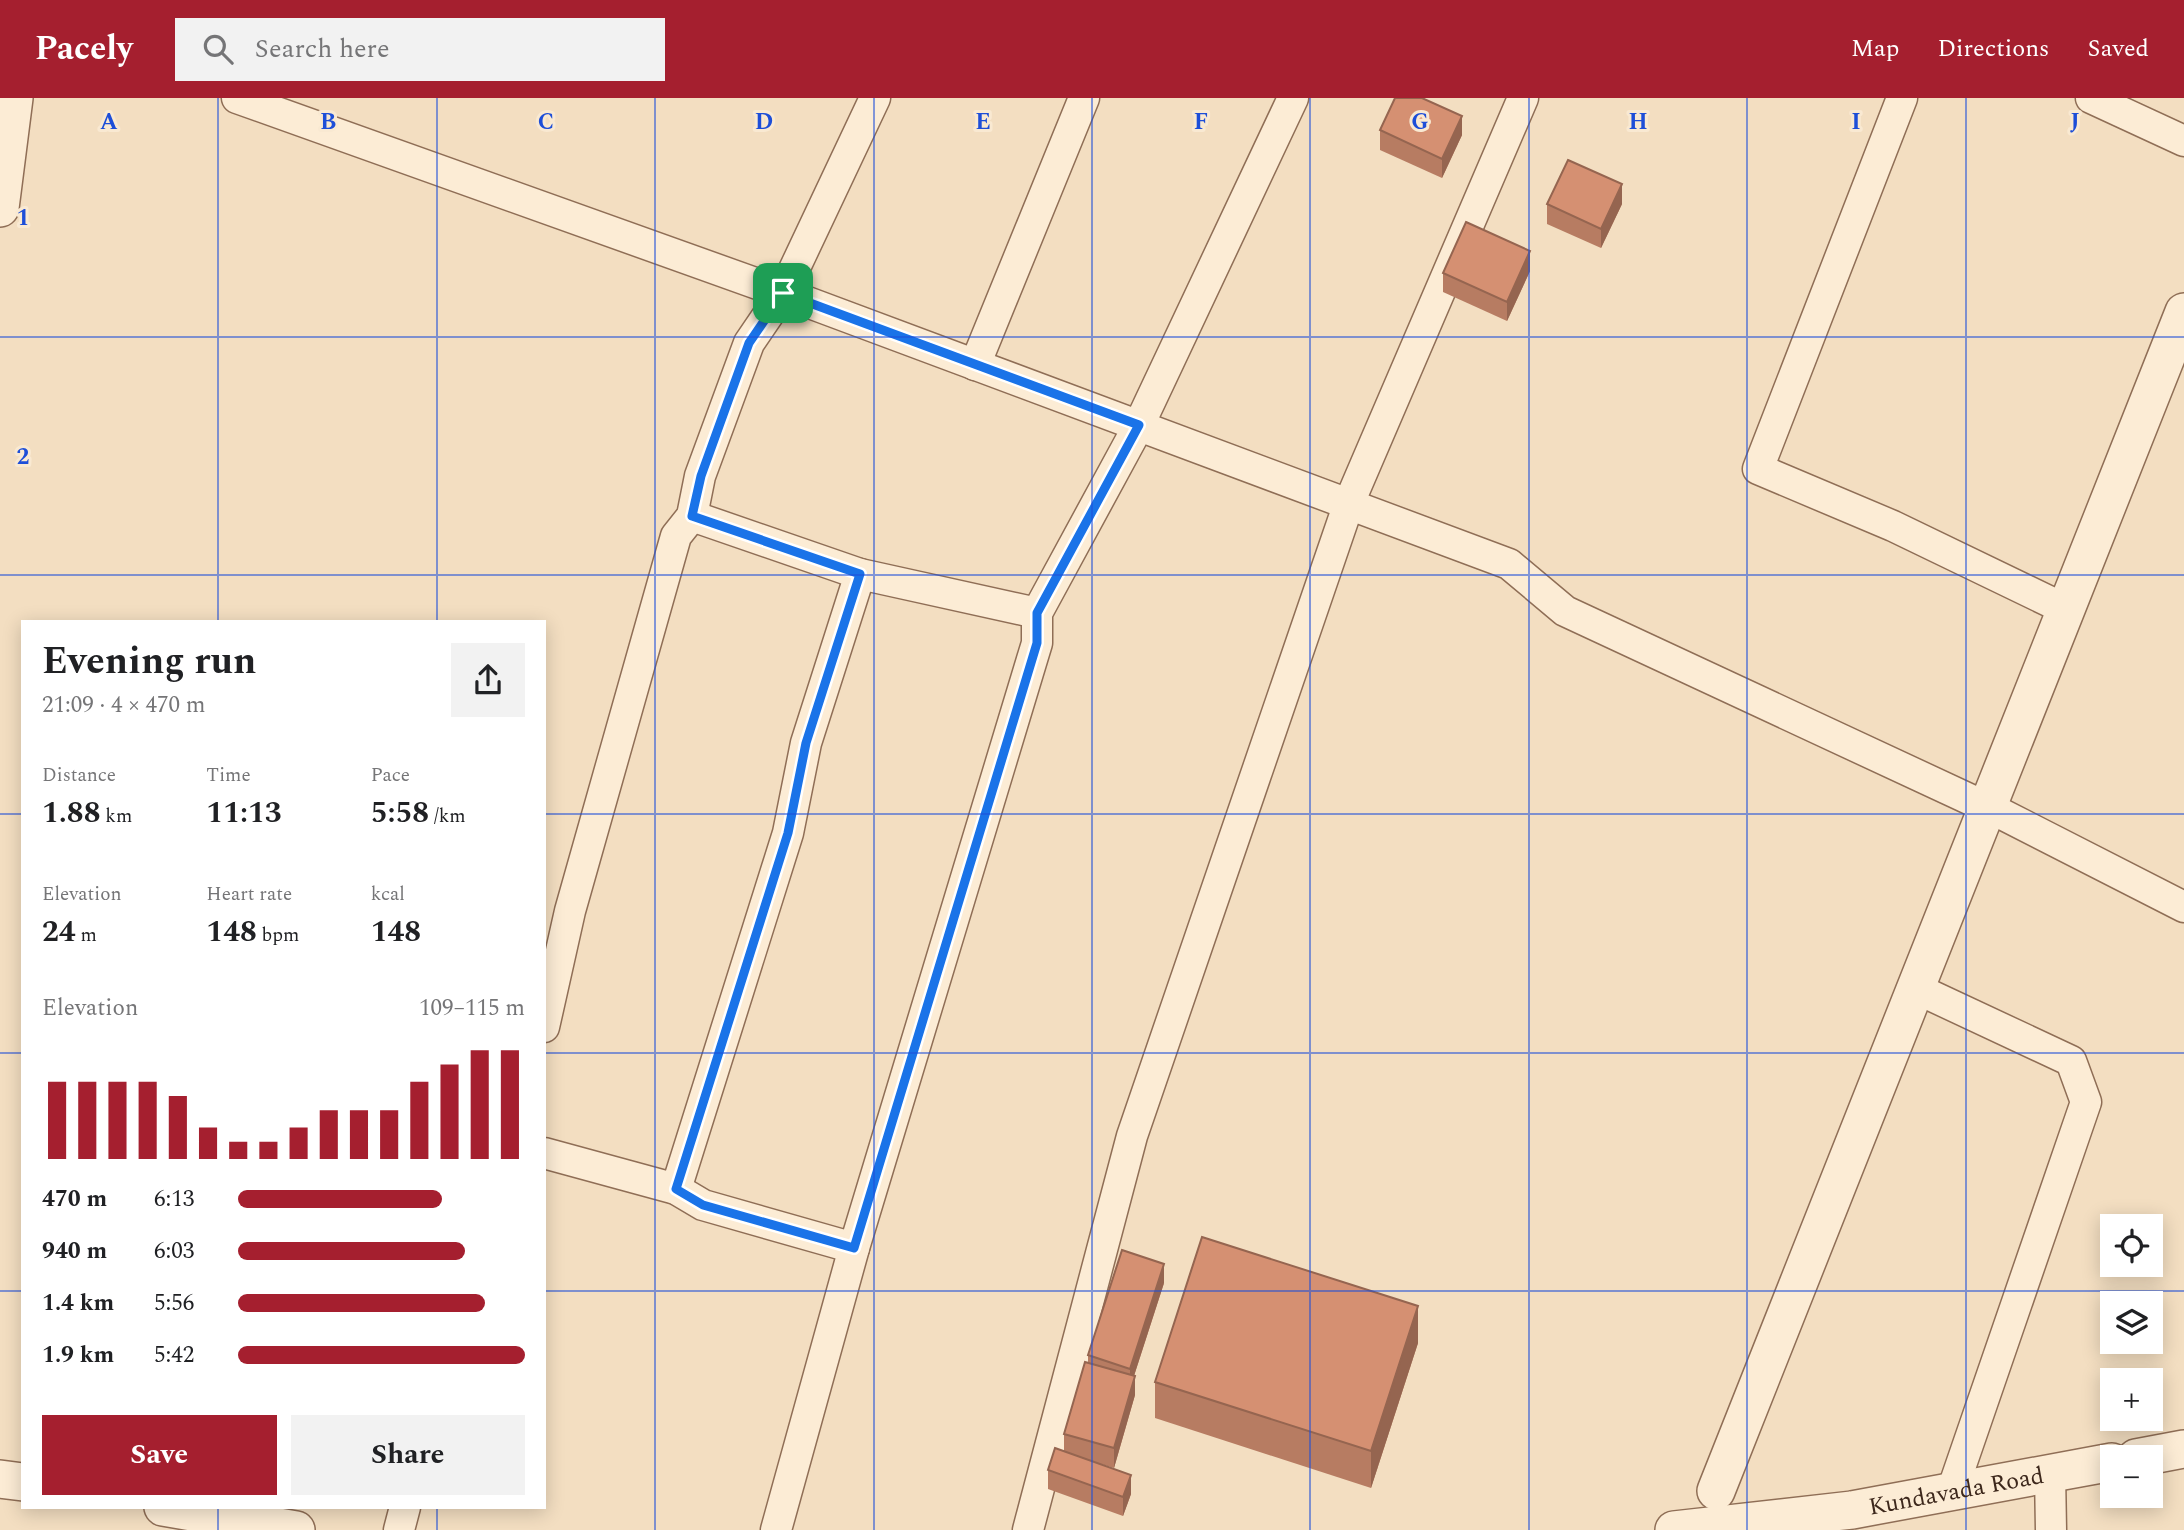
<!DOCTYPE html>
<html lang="en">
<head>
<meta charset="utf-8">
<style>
	body { margin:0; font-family:Spectral,serif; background:#f2f2f2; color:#202124; height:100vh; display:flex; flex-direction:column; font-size:26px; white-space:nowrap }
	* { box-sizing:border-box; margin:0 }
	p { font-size:23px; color:#757577 }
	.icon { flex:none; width:38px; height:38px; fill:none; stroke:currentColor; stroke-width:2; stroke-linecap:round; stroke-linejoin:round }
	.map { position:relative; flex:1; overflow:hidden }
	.drawer { position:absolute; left:21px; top:522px; width:525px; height:889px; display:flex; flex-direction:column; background:#fff; border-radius:0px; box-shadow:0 4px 18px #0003 }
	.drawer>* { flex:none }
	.tools { position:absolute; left:2100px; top:1116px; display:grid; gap:14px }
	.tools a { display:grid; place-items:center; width:63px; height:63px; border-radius:0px; background:#fff; box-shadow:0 4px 18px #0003; font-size:35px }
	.pin { position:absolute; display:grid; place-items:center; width:60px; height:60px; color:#fff; margin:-30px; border-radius:14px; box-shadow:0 4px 10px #0006 }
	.round { display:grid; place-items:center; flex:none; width:74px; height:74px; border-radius:0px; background:#f2f2f2 }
	.headline { display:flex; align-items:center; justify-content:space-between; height:119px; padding:0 21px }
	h1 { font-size:38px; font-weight:700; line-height:52px }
	.figures { display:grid; grid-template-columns:repeat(3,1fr); gap:10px; height:119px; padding:7px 21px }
	.figures div { display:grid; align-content:center }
	.figures b { font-size:30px; font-weight:700 }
	.figures small { font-size:19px; font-weight:400 }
	.figures p { font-size:19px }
	.chart { height:196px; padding:14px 21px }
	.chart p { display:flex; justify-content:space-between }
	.chart svg { width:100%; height:126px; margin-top:7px; stroke:#a51f2f; stroke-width:6 }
	.primary-button { display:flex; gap:14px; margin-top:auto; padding:14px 21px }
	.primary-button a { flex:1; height:80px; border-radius:0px; background:#a51f2f; color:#fff; font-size:28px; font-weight:700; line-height:80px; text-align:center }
	.primary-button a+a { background:#f2f2f2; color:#202124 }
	ul { padding:0 21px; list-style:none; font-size:23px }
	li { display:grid; grid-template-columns:112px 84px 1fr; align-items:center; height:52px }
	li i { height:18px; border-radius:9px; background:#a51f2f }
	header { display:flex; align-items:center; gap:42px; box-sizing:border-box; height:98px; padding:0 35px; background:#a51f2f; color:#fff }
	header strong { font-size:33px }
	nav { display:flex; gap:38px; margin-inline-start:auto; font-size:24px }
	.search { width:490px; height:63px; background:#f2f2f2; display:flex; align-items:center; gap:18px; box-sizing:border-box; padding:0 24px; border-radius:0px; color:#757577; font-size:26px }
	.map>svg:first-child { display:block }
</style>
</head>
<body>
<header>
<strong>Pacely</strong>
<div class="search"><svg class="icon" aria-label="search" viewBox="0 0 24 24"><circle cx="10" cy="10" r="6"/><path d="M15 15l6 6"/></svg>Search here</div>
<nav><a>Map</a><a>Directions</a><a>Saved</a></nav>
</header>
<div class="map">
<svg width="2184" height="1432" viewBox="0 0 2184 1432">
	<rect width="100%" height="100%" fill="#f3dec1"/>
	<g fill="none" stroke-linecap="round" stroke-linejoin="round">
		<g stroke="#8f6e56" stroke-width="33">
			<g id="minor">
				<polyline points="237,0 783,195 1509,466 1565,513 1984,708 1988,706 1990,710 2184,809"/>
				<polyline points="1902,0 1758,371 1893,428 2065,511"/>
				<polyline points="2091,0 2184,43"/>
				<polyline points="975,267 1084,0"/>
				<polyline points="692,418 860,476 1037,515"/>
				<polyline points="1915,890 2071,963 2086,1004 1952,1393"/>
				<polyline points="544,929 570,813 676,438 692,418 700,378 749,245 783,195 875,0"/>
				<polyline points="544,1055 676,1091 703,1107 854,1150"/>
				<polyline points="676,1091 788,735 806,645 860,476"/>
				<polyline points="2050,1375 2051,1432"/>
				<polyline points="399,1432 405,1409"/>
				<polyline points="776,1432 854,1150 1037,545 1037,515 1139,327 1293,0"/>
				<polyline points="1028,1432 1132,1038 1349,405 1523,0"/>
			</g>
		</g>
		<g stroke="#8f6e56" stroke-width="40">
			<g id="tertiary">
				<polyline points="0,110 14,0"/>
				<polyline points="2136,1360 2184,1351"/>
				<polyline points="0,1381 23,1384"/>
				<polyline points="1716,1393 2184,214"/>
				<polyline points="163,1409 296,1432"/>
				<path id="s1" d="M1674,1432L1852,1412L2112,1364"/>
			</g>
		</g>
		<use href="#minor" stroke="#fcecd5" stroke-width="30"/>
		<use href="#tertiary" stroke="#fcecd5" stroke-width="37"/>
	</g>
	<g fill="#b77c62">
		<polygon points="1380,32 1462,37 1442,80 1380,52"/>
		<polygon points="1547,106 1622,106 1601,150 1547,126"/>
		<polygon points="1530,173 1507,223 1443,194 1443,175"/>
		<polygon points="1164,1185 1134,1278 1135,1297 1114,1370 1101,1366 1131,1396 1123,1418 1048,1391 1048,1372 1064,1353 1064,1336 1088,1265 1088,1257"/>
		<polygon points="1418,1245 1371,1390 1155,1320 1155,1284"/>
	</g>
	<g fill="#956550">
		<polygon points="1462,18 1462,37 1442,80 1442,61"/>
		<polygon points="1622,86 1622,106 1601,150 1601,131"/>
		<polygon points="1530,153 1530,173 1507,223 1507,204"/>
		<polygon points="1164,1166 1164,1185 1130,1290 1130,1271"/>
		<polygon points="1418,1208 1418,1245 1371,1390 1371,1353"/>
		<polygon points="1135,1278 1135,1297 1114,1370 1114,1350"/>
		<polygon points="1131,1377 1131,1396 1123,1418 1123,1399"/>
	</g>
	<g fill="#d59072" stroke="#956550" stroke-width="2">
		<polygon points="1395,0 1422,0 1462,18 1442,61 1380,32"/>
		<polygon points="1568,62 1622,86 1601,131 1547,106"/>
		<polygon points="1466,124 1530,153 1507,204 1443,175"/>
		<polygon points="1202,1139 1418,1208 1371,1353 1155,1284"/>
		<polygon points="1122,1152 1164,1166 1130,1271 1088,1257"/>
		<polygon points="1085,1264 1135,1278 1114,1350 1064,1336"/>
		<polygon points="1055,1350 1131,1377 1123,1399 1048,1372"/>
	</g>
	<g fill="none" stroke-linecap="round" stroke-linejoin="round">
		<g stroke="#fff" stroke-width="14">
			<polygon id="route" points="783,195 1139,327 1037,515 1037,545 854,1150 703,1107 676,1091 788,735 806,645 860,476 692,418 701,378 749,245"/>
		</g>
		<use href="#route" stroke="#1a73e8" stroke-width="9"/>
	</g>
	<path fill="none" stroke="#1d4ed8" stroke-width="2" stroke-opacity="0.55" d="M218,0V523M437,0V523M655,0V1432M874,0V1432M1092,0V1432M1310,0V1432M1529,0V1432M1747,0V1432M1966,0V1432M0,239H2184M0,477H2184M0,716H23M544,716H2184M0,955H23M544,955H2184M0,1193H23M544,1193H2184M218,1409V1432M437,1409V1432"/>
	<g text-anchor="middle" stroke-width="6" stroke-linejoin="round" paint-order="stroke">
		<g font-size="24" fill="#3d281c" stroke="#f9e9d2">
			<text dy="8" stroke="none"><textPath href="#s1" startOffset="285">Kundavada Road</textPath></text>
		</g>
	</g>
	<g font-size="23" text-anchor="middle" font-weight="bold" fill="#1d4ed8" stroke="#f9e9d2" stroke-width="6" stroke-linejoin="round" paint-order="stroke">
		<text x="109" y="31">A</text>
		<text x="328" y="31">B</text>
		<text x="546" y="31">C</text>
		<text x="764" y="31">D</text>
		<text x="983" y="31">E</text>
		<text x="1201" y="31">F</text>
		<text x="1420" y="31">G</text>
		<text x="1638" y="31">H</text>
		<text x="1856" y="31">I</text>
		<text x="2075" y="31">J</text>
		<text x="23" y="127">1</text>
		<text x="23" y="366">2</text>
	</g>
</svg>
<div class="tools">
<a><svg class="icon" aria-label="locate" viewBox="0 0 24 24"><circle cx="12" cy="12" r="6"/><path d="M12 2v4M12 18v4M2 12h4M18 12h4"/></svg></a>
<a><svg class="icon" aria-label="layers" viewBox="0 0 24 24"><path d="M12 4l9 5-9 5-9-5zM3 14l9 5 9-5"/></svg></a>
<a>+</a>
<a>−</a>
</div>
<div class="pin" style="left:783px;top:195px;background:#1e9e55"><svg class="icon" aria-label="arrive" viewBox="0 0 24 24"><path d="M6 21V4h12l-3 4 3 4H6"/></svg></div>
<section class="drawer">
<div class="headline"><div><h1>Evening run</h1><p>21:09 · 4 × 470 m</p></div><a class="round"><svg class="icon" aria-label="share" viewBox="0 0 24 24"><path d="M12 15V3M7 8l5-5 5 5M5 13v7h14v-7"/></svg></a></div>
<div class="figures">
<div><p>Distance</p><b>1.88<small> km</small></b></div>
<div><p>Time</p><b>11:13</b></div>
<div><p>Pace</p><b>5:58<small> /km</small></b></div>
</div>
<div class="figures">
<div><p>Elevation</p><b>24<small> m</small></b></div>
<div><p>Heart rate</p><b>148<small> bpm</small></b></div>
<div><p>kcal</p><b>148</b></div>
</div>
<div class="chart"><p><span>Elevation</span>109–115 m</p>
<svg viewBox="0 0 160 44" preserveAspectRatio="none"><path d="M5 44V17M15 44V17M25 44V17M35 44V17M45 44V22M55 44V33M65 44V38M75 44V38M85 44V33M95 44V27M105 44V27M115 44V27M125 44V17M135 44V11M145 44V6M155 44V6"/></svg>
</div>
<ul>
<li><b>470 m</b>6:13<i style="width:71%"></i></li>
<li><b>940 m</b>6:03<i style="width:79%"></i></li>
<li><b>1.4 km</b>5:56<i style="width:86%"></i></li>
<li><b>1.9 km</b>5:42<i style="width:100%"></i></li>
</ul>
<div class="primary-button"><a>Save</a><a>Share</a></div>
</section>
</div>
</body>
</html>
